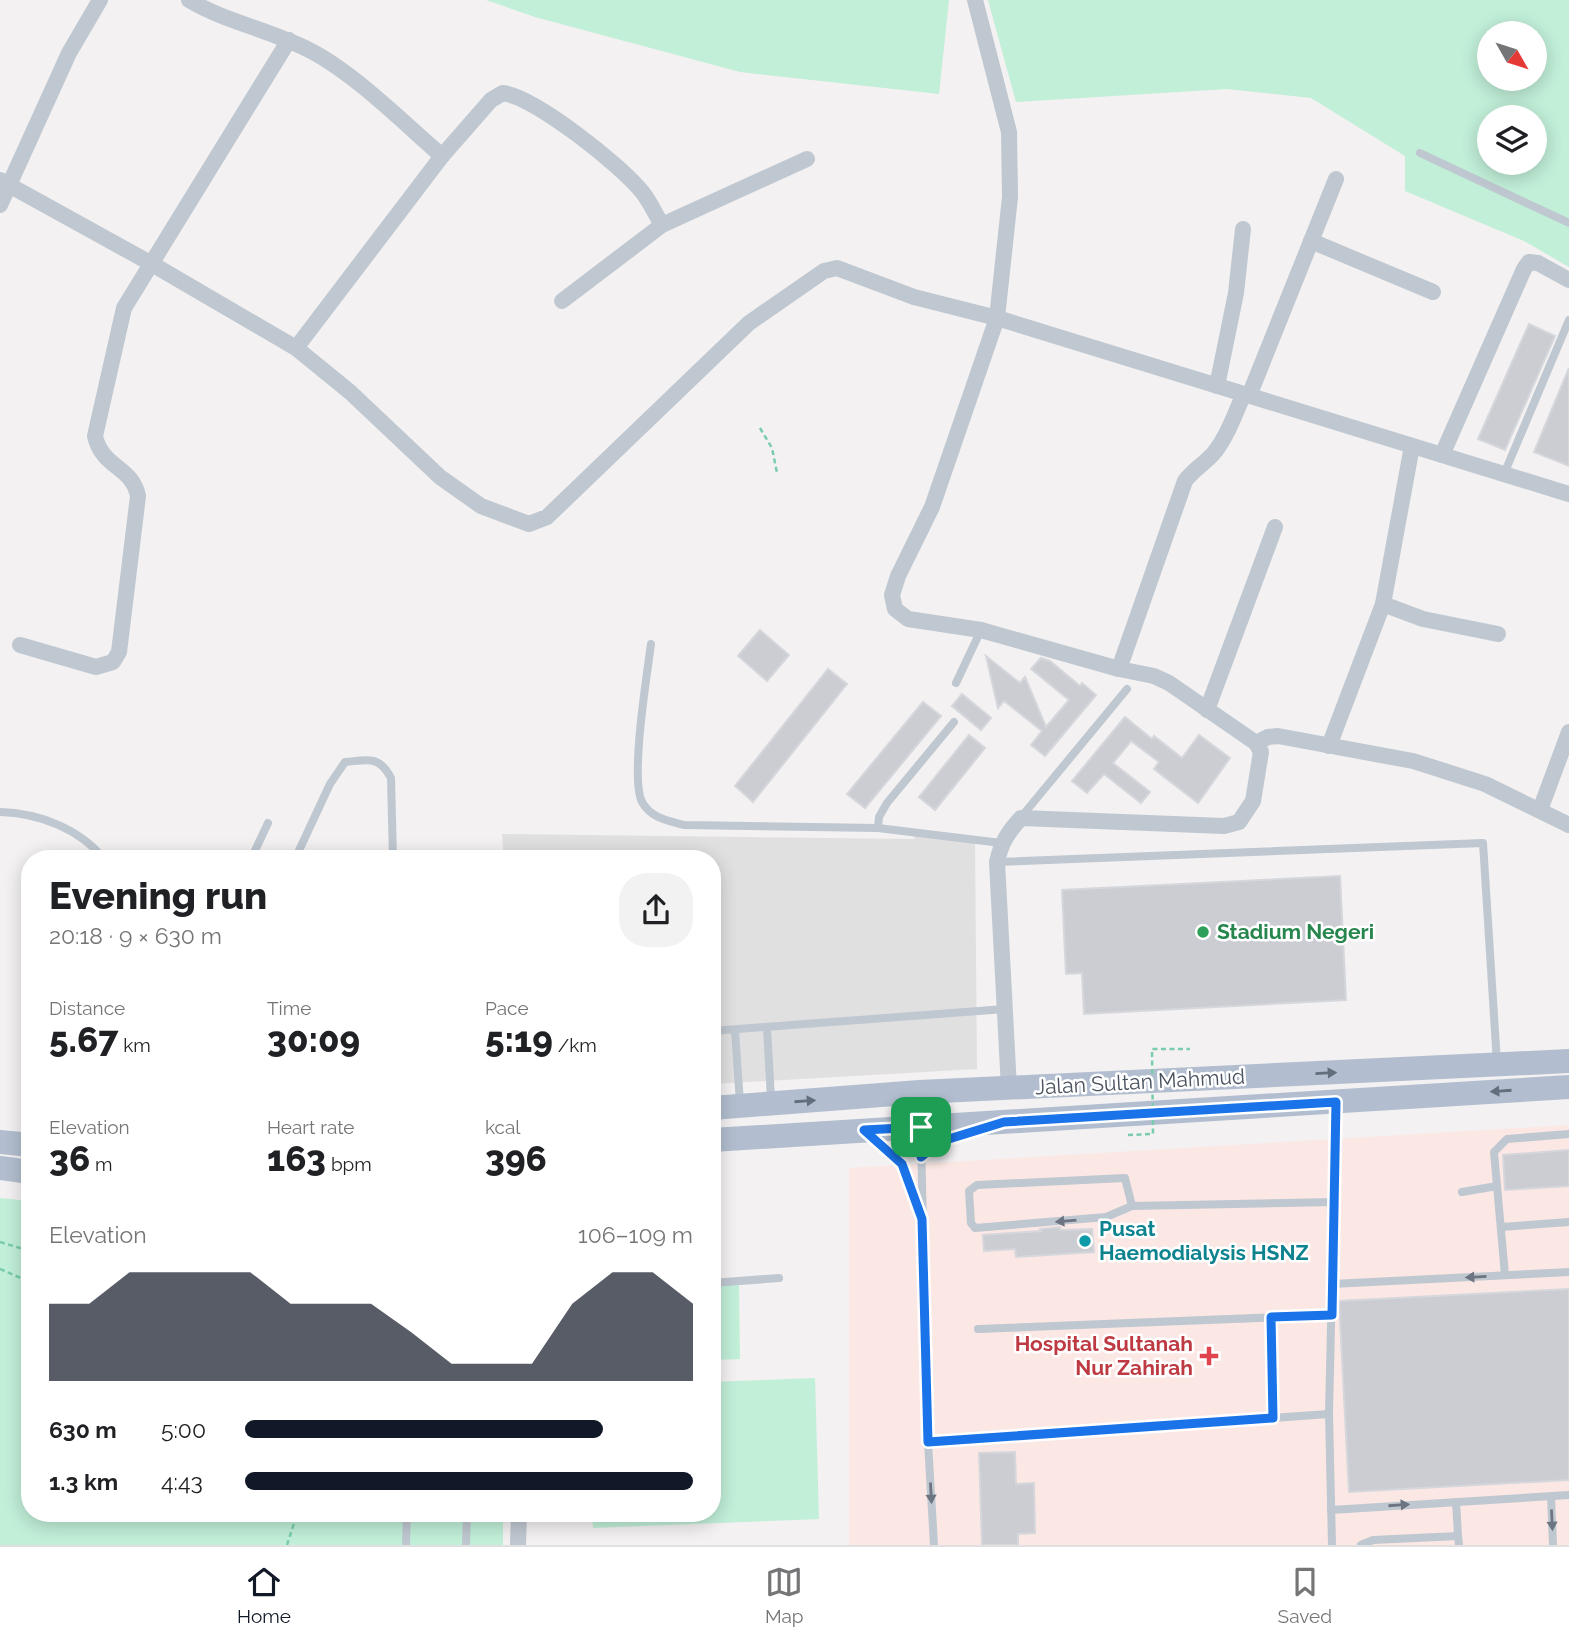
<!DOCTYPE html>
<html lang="en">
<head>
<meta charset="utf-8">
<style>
	body { margin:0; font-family:Raleway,sans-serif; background:#f2f2f2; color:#202124; height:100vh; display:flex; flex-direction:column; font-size:26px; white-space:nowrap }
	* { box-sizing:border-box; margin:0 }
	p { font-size:23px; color:#757577 }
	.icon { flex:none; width:38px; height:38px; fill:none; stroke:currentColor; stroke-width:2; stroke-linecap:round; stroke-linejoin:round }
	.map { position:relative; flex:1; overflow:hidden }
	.sheet { position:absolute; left:21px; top:850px; width:700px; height:672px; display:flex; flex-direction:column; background:#fff; border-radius:28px; box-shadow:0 4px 18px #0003 }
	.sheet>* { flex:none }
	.needle { width:46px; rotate:129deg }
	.buttons { position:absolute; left:1477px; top:21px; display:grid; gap:14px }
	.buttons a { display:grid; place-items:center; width:70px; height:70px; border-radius:50%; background:#fff; box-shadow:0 4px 18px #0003; font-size:35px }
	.pin { position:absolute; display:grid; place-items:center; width:60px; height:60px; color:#fff; margin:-30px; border-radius:14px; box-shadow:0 4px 10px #0006 }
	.round { display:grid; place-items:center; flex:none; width:74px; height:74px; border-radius:28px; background:#f2f2f2 }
	.overview { display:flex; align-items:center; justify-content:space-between; height:119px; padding:0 28px }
	h1 { font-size:38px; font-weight:800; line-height:52px }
	.metrics { display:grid; grid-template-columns:repeat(3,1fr); gap:10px; height:119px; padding:7px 28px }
	.metrics div { display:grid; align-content:center }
	.metrics b { font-size:35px; font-weight:800 }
	.metrics small { font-size:19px; font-weight:400 }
	.metrics p { font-size:19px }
	.chart { height:196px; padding:14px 28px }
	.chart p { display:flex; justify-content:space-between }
	.chart svg { width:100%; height:126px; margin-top:7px; fill:#111827; opacity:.7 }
	ul { padding:0 28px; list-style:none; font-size:23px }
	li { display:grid; grid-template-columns:112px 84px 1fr; align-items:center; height:52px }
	li i { height:18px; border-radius:9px; background:#111827 }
	.tabs { display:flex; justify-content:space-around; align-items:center; height:98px; border-top:2px solid #e0e0e0; background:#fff; font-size:19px; color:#757577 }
	.tabs a { display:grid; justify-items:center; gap:4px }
	.tabs .current { color:#111827 }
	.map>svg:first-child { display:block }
</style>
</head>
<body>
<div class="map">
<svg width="1569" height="1545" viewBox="0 0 1569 1545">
	<rect width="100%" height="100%" fill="#f3f1f1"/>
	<polygon fill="#e1e0e0" points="502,834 914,839 915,835 975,843 977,1069 712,1084 712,859 504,859"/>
	<polygon fill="#fbe8e4" points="1569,1125 1569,1545 849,1545 849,1168"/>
	<g fill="#c1efd8" fill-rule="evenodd">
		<polygon points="486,0 949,0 939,94 740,72 535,17"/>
		<path d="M988,0H1569V267L1524,241L1405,191V156L1311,98L1227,89L1016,102ZM1489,33H1535V79H1489ZM1489,117H1535V163H1489Z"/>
		<polygon points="0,1198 30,1201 30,1514 503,1514 503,1545 0,1545"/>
		<polygon points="739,1285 740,1359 712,1360 712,1286"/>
		<polygon points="815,1378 819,1519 593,1528 592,1514 712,1514 712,1382"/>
	</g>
	<g fill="#cbcdd3" stroke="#d5d7dc" stroke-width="2">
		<polygon points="1529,324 1555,336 1505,450 1478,439"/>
		<polygon points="1569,368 1569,466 1534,452"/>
		<polygon points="760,630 789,655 767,681 738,656"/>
		<polygon points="986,656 1020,683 1025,677 1046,727 1069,700 1031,669 1041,658 1050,661 1080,686 1082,683 1096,695 1045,756 1031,745 1042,731 1004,701 998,708"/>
		<polygon points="828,669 847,684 753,802 735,786"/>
		<polygon points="962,694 991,718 981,730 952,706"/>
		<polygon points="923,702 941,716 865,808 847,794"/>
		<polygon points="1125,717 1152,739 1154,736 1182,758 1199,735 1230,758 1198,803 1154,769 1159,762 1131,741 1113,763 1150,792 1141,803 1104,774 1087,793 1072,781"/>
		<polygon points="969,735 985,748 935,810 919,797"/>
		<polygon points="1340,876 1346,1000 1084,1014 1082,973 1066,974 1062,890"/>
		<polygon points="1569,1150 1569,1186 1505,1190 1503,1155"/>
		<polygon points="1060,1227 1060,1230 1092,1229 1094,1252 1016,1257 1015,1249 984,1251 983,1235 1041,1231 1040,1229"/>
		<polygon points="1569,1289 1569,1480 1349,1492 1339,1301"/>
		<polygon points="1015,1452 1016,1484 1034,1483 1035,1533 1018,1534 1018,1545 982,1545 979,1453"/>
	</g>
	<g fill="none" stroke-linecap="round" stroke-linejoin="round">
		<g stroke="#79cdac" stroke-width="2.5" stroke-dasharray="5 3.5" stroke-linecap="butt">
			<polyline points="760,428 772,448 777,473"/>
			<polyline points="0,1242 30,1251"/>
			<polyline points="0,1269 30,1282"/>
			<polyline points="287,1545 297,1514"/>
		</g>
		<g stroke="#bfc7d0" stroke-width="8">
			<polyline points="1420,153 1569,223"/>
			<polyline points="1504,474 1569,320"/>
			<path d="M651,644C647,675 630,778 642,802C651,818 668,821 684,825L878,828L1001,843"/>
			<polyline points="956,683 981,630"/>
			<path d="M0,812C39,813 80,829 104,859"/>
			<polyline points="1022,816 1127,689"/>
			<polyline points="878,828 879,817 887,803 954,722"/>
			<polyline points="251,859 268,823"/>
			<path d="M295,859L330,784L345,762C368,760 379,755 391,778L393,859"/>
			<polyline points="997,862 1483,843 1497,1063"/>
			<polyline points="767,1028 771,1099"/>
			<polyline points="735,1030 740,1103"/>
			<polyline points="712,1031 1005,1009"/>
			<polyline points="920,1097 928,1442 934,1545"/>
			<polyline points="870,1135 902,1165 920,1213"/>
			<polyline points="921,1157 939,1142 964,1134"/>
			<polyline points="1462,1192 1497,1186"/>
			<polyline points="1132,1206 1125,1178 977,1185 969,1191 971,1223 975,1228 1106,1217 1132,1206 1334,1202"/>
			<polyline points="1501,1227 1569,1222"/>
			<polyline points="1505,1275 1494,1152 1507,1139 1569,1134"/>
			<polyline points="712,1283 779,1278"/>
			<polyline points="1332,1284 1569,1272"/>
			<polyline points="1271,1317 1273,1418"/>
			<polyline points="978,1329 1332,1315"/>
			<polyline points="928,1442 1329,1414"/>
			<polyline points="1551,1496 1553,1545"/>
			<polyline points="1456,1502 1458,1536"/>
			<polyline points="1331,1510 1569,1495"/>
			<polyline points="406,1545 407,1514"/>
			<polyline points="466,1545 467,1514"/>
			<polyline points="1332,1545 1329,1414 1336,1104"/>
			<polyline points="1361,1545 1373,1540 1458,1536 1459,1545"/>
		</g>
		<g stroke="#bfc7d0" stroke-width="16">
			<path d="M189,0C225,22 275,31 313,52C356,75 405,124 442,156"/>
			<path d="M975,0L1009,132L1010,197L997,318L932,507L898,576L892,595L895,609L908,619L981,630L1119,669L1154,676L1169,683L1256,743L1261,752L1253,801L1239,822L1224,826L1021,818C1008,832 1001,843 997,862L1009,1088"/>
			<path d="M0,180L152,264L296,348L442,156L491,100L503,93C536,98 621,165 643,193C650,202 656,215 662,225"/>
			<polyline points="0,205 69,53 100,0"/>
			<polyline points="1311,241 1433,292"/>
			<polyline points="562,301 662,225 807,159"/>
			<polyline points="296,348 350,392 440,477 481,506 529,524 547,517 749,323 824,271 837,268 914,297 997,318 1569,494"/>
			<polyline points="1217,386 1236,293 1243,229"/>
			<polyline points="1249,396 1336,179"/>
			<polyline points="1442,455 1524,269 1529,262 1538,263 1569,280"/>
			<polyline points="1383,604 1423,619 1498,634"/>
			<path d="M20,645L96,667L113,662L119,652L138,496C132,466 102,468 95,436L124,308L289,40"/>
			<path d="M1119,669L1185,481C1193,470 1204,464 1213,454C1227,438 1235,413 1244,394"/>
			<polyline points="1207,710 1275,527"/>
			<polyline points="1256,743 1268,737 1278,736 1413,761 1485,784 1569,825"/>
			<polyline points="1329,746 1383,604 1412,446"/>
			<polyline points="1540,810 1569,732"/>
			<polyline points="518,1545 519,1514"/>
		</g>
		<g stroke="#b2becf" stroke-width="24">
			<polyline points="712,1108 920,1092 1569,1061"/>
			<polyline points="712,1140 1569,1087"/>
			<polyline points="0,1142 30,1145"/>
			<polyline points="0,1168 30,1172"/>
		</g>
		<polyline stroke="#79cdac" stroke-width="2.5" stroke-dasharray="5 3.5" stroke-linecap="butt" points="1128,1135 1153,1134 1152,1049 1190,1049"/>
	</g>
	<defs><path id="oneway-solid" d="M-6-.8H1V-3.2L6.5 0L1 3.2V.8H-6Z" transform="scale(1.75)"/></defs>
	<g fill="#636d7b">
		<use href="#oneway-solid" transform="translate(1326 1073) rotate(-3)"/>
		<use href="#oneway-solid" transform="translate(1501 1091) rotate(176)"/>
		<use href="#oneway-solid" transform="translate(805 1101) rotate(-4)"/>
	</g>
	<g fill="#6c7581">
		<use href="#oneway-solid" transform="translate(1066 1221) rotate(175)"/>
		<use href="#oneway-solid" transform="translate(1476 1277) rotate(177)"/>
		<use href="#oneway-solid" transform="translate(931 1493) rotate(87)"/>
		<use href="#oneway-solid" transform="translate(1399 1505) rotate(-4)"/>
		<use href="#oneway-solid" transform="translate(1552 1520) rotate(87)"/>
	</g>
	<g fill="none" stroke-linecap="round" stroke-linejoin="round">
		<g stroke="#fff" stroke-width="14">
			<polygon id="route" points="1336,1102 1332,1315 1271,1317 1273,1418 928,1442 922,1219 902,1164 864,1130 921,1127 921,1157 939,1142 1004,1122"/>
		</g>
		<use href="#route" stroke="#1a73e8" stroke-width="9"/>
	</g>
	<circle fill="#2e9e5b" stroke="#fff" stroke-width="2.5" cx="1203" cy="932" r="7"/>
	<circle fill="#0f9aa8" stroke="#fff" stroke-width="2.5" cx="1085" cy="1241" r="7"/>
	<path fill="#e0444e" stroke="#fff" stroke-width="2.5" d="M1205.5 1345.5h7v7h7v7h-7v7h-7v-7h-7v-7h7z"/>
	<g text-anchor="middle" stroke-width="5" stroke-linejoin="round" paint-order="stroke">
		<g font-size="21" font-weight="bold" fill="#27864d" stroke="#fff" text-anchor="start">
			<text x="1217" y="939">Stadium Negeri</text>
		</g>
		<g font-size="21" fill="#49525f" stroke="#fff">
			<text transform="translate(1140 1082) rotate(-3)" y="7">Jalan Sultan Mahmud</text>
		</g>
		<g font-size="21" font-weight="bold" fill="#0d838f" stroke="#fff" text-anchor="start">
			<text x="1099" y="1236">Pusat<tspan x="1099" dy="24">Haemodialysis HSNZ</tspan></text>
		</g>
		<g font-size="21" font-weight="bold" fill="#be3a42" stroke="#fff" text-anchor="end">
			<text x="1193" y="1351">Hospital Sultanah<tspan x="1193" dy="24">Nur Zahirah</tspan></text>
		</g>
	</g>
</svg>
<div class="buttons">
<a><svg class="needle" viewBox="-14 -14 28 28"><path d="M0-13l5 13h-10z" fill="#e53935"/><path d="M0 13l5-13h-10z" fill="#757577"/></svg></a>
<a><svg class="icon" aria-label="layers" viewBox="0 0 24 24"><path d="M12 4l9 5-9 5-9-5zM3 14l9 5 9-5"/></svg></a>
</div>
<div class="pin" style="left:921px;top:1127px;background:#1e9e55"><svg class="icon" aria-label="arrive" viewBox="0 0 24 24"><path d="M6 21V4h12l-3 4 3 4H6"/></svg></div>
<section class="sheet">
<div class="overview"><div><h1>Evening run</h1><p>20:18 · 9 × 630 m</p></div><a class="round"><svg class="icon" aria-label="share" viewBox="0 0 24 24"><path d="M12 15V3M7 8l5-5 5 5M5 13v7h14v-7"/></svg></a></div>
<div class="metrics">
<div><p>Distance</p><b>5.67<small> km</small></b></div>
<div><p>Time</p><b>30:09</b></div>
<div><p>Pace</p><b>5:19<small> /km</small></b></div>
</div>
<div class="metrics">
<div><p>Elevation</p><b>36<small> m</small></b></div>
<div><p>Heart rate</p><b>163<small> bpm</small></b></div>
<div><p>kcal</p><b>396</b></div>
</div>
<div class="chart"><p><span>Elevation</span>106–109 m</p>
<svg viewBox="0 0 160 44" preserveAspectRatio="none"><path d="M0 44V17L10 17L20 6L30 6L40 6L50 6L60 17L70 17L80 17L90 27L100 38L110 38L120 38L130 17L140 6L150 6L160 17V44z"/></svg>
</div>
<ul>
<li><b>630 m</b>5:00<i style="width:80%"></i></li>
<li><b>1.3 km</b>4:43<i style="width:100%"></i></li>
</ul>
</section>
</div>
<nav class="tabs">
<a class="current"><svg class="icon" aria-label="home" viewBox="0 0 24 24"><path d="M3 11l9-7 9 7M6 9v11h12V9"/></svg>Home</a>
<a><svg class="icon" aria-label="map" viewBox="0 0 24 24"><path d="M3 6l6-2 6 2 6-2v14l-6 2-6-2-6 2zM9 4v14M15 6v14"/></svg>Map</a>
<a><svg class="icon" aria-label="saved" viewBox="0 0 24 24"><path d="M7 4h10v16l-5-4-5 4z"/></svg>Saved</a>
</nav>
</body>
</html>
